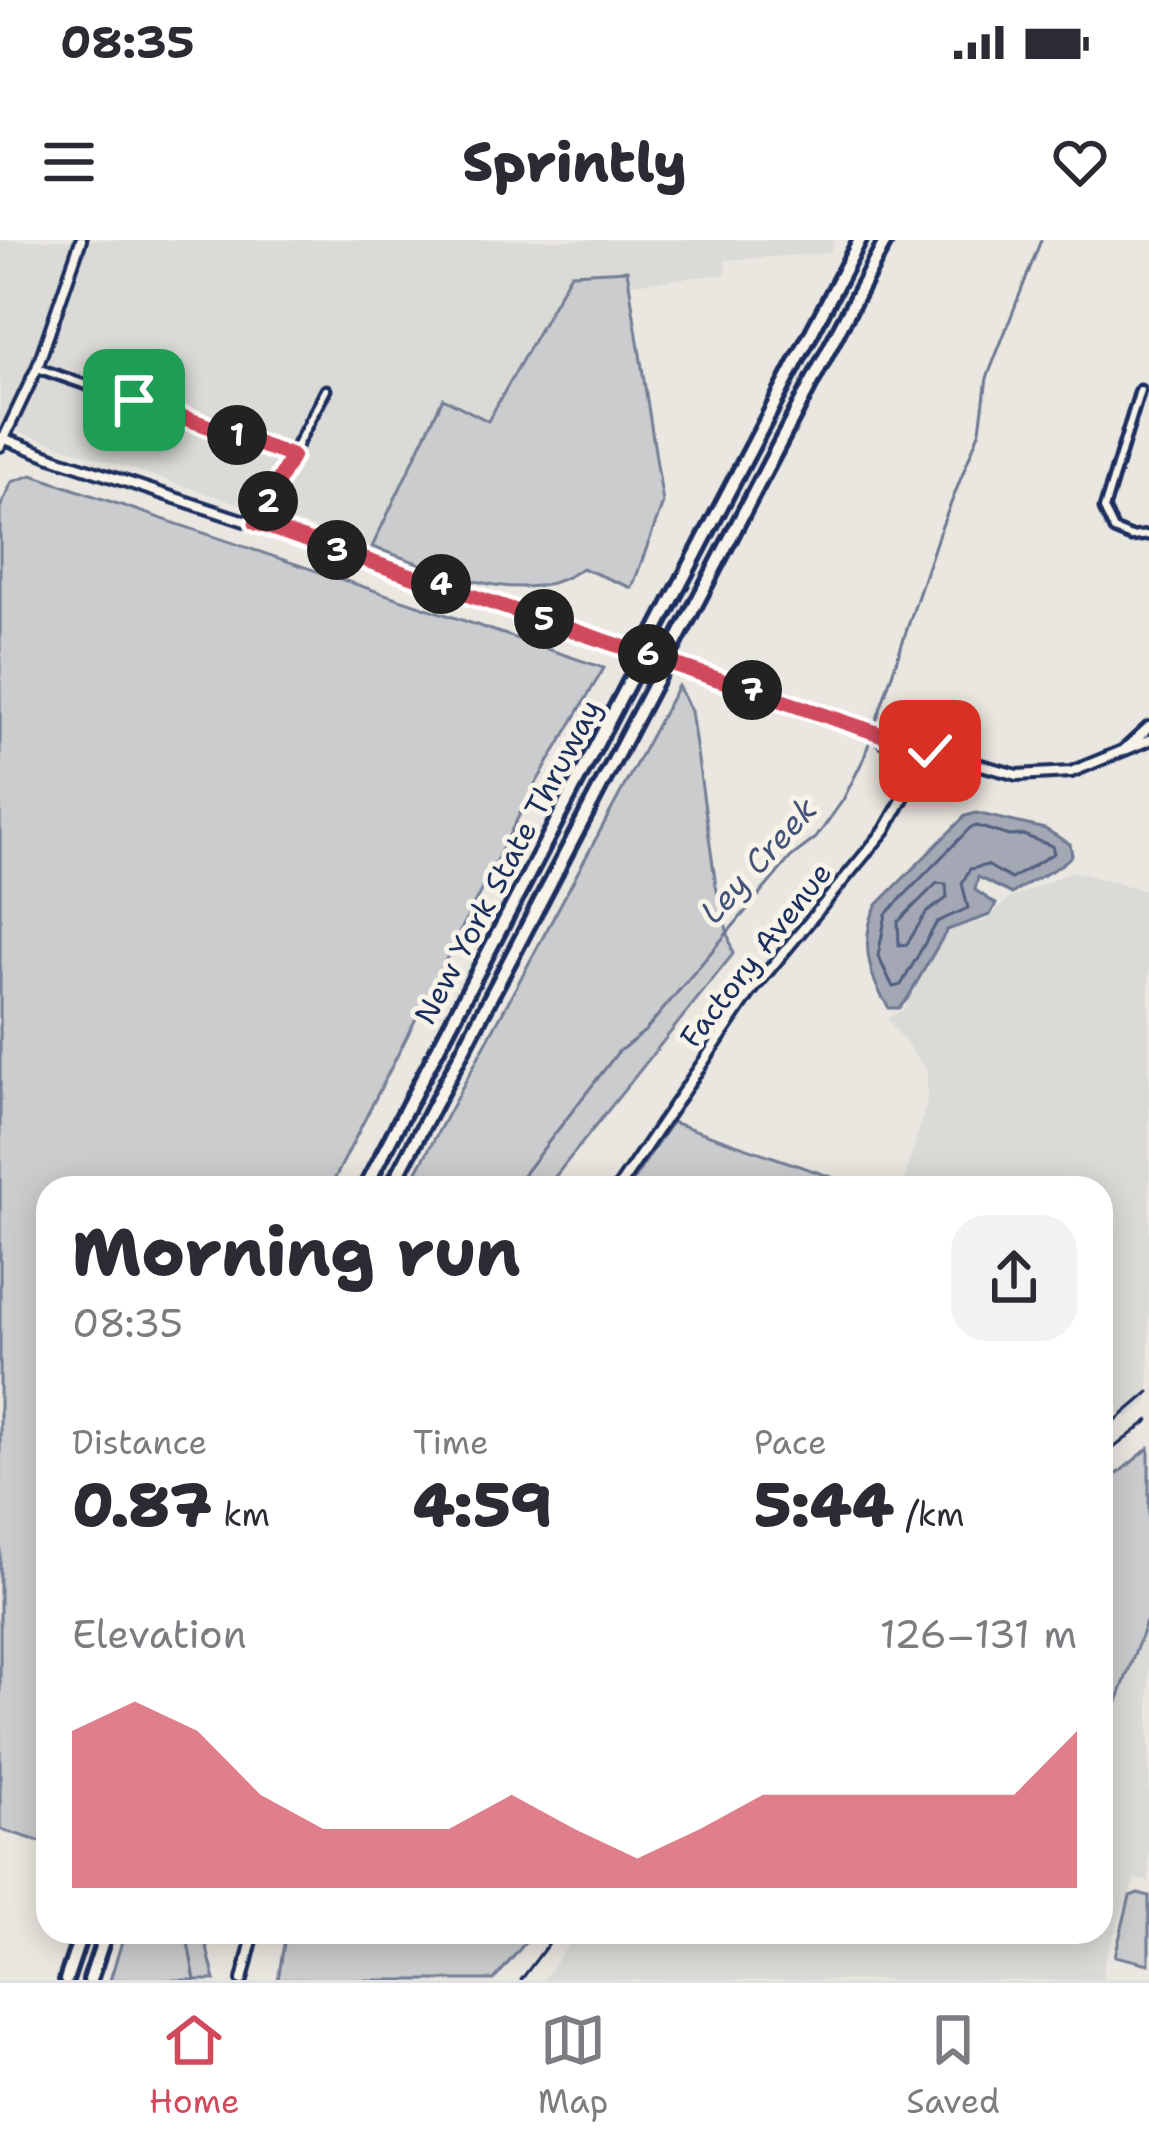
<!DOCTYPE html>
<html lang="en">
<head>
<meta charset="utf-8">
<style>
	body { margin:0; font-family:"Shantell Sans",sans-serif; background:#f2f2f3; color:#2b2b33; height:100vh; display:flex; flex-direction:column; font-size:45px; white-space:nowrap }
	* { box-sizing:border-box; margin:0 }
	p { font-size:39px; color:#7c7c81 }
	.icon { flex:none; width:66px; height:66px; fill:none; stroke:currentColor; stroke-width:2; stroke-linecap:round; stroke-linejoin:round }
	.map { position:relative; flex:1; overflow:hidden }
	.panel { position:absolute; left:36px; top:936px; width:1077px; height:768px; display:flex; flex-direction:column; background:#fff; border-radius:36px; box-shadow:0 6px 30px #0003 }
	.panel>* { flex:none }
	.pin { position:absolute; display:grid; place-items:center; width:102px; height:102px; color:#fff; margin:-51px; border-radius:24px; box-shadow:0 6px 18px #0006 }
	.km { position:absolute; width:60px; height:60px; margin:-30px; border-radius:50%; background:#222; color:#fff; font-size:33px; line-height:60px; text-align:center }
	.round { display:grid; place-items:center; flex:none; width:126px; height:126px; border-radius:36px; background:#f2f2f3 }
	.headline { display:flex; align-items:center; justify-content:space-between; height:204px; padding:0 36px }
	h1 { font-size:66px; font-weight:800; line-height:90px }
	.metrics { display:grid; grid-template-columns:repeat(3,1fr); gap:18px; height:204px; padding:12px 36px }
	.metrics div { display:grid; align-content:center }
	.metrics b { font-size:60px; font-weight:800 }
	.metrics small { font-size:33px; font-weight:400 }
	.metrics p { font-size:33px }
	.chart { height:336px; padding:24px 36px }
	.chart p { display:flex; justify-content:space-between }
	.chart svg { width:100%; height:216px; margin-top:12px; fill:#d1495b; opacity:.7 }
	.status { display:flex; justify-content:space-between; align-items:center; height:84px; padding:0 60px; background:#fff; direction:ltr }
	.status svg { height:33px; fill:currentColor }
	header { display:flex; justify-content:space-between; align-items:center; height:156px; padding:0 36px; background:#fff; font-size:54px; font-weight:800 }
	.menu { display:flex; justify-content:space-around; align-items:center; height:168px; border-top:3px solid #e1e1e2; background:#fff; font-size:33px; color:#7c7c81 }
	.menu a { display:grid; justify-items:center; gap:6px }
	.menu .active { color:#d1495b }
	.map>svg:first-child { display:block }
</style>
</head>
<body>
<div class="status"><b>08:35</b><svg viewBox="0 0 49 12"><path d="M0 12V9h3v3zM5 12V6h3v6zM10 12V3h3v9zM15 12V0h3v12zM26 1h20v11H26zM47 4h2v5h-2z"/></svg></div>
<header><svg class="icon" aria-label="menu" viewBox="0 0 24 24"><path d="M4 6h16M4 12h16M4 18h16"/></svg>Sprintly<svg class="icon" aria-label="heart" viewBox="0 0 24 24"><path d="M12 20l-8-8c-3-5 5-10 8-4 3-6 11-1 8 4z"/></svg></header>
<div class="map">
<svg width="1149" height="1740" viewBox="0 0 1149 1740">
	<rect width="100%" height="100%" fill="#eae7e0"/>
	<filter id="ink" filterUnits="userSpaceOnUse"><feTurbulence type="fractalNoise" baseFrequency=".00833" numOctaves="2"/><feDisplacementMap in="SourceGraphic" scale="24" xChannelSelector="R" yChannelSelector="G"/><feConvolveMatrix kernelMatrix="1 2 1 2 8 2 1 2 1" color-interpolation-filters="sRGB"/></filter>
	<g filter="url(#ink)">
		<g fill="#dadad6">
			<polygon points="0,0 835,0 829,13 725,20 726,34 629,44 626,30 571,33 488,182 443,159 372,307 0,186"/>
			<polygon points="1073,631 1149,652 1149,1161 1128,1177 1101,1163 1101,948 902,948 927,861 927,831 887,778 903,770 946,691 985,681 1009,659"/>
			<polygon points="1149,1374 1149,1642 1135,1638 1104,1723 1102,1740 543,1740 578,1692 1101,1692 1105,1495"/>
		</g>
		<g fill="#cbcccd" stroke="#737e96" stroke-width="3">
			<path d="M627,30L663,263L632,348L582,328C523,373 435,327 372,307L443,158L488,181L571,33Z"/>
			<polygon points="32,235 604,428 532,550 330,948 48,948 48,1604 0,1589 0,268 12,242"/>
			<polygon points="678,446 691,471 716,646 733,714 546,948 408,948"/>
			<polygon points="672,882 863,948 628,948"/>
			<polygon points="1149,1208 1149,1374 1105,1495 1101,1494 1101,1247"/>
			<polygon points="1138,1653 1149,1656 1149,1724 1115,1716 1130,1656"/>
			<polygon points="125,1692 203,1692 215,1740 110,1740"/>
			<polygon points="286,1692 534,1692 494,1740 278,1740"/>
		</g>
		<path fill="#a3a8b4" stroke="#6d7892" stroke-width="3" d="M976,573L1045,589L1070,604L1072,615C1059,630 1030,640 1012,654L978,637L975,650L996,664L990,675L947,690L907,759L899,768H889C868,738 860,699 876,666L965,576Z"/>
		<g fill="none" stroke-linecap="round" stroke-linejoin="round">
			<g stroke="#515f80" stroke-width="3">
				<polygon points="977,586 1009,596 1023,595 1052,606 1054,613 1011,639 987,625 970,629 962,643 968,668 937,682 901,745 893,747 878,716 886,674 970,588"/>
				<polygon points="937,643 946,644 947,658 926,673 907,704 899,705 898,682"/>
			</g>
			<g stroke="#6d7892" stroke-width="3">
				<polyline points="513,948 618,812 645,791 791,617 816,598 843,560 864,518 938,296 980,190 987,138 1041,0"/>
				<polyline points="186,1692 195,1740"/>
			</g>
			<g stroke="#1b2f5e" stroke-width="15">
				<g id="street">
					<polyline points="37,128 292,216"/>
					<polyline points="1140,150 1104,269 1114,290 1131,297 1149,295"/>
					<polyline points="256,283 326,150"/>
				</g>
			</g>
			<g stroke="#1b2f5e" stroke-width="16">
				<g id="secondary">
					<polyline points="0,197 54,218 617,404"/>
					<polyline points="0,206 37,128 81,0"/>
					<polyline points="690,429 930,511 1017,535 1071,532 1149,500"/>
					<polyline points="878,497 906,521 906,546"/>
					<polyline points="1124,510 1149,487"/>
					<polyline points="618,948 750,753 885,590 930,511"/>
					<polyline points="242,1740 254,1692"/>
				</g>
			</g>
			<g stroke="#1b2f5e" stroke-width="20">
				<g id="highway">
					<polyline points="365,948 860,0"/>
					<polyline points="391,948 886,0"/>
					<polyline points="66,1740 82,1692"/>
					<polyline points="90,1740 106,1692"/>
				</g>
			</g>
			<use href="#street" stroke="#f7f3e8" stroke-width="6"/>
			<use href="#secondary" stroke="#f7f3e8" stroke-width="8"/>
			<use href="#highway" stroke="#f7f3e8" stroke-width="10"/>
			<g stroke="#1b2f5e" stroke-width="3">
				<polyline points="1101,1193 1149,1152"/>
				<polyline points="1101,1218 1149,1180"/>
				<polyline points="521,1740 557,1692"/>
			</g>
			<g stroke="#1b2f5e" stroke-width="16" stroke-linecap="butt">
				<polyline id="secondary-bridge" points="617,404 690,429"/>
			</g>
			<use href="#secondary-bridge" stroke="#f7f3e8" stroke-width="8"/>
		</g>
	</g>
	<g fill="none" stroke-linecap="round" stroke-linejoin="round" filter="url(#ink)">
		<g stroke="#fff" stroke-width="24">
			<polyline id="route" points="134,160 292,216 256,283 930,511"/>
		</g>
		<use href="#route" stroke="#d1495b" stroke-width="15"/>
	</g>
	<g text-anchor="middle" stroke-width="10" stroke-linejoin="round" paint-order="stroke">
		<g font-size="30" fill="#1b2f5e" stroke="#f7f3e8">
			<text transform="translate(508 622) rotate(-62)" y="10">New York State Thruway</text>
			<text transform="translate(756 715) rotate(-52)" y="10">Factory Avenue</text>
		</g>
		<g font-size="33" font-style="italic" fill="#445378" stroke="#f7f3e8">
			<text transform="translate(758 620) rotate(-48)" y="12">Ley Creek</text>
		</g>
	</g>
</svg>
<div class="pin" style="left:134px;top:160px;background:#1e9e55"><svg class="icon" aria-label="arrive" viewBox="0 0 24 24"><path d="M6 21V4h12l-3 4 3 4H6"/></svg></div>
<div class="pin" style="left:930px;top:511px;background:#d93025"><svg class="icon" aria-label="check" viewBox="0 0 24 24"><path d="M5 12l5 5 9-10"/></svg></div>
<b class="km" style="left:237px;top:195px">1</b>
<b class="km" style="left:268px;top:261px">2</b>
<b class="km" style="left:337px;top:310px">3</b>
<b class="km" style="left:441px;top:344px">4</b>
<b class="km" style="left:544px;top:379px">5</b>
<b class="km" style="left:648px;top:414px">6</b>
<b class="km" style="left:752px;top:450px">7</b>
<section class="panel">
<div class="headline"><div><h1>Morning run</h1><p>08:35</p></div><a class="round"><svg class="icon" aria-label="share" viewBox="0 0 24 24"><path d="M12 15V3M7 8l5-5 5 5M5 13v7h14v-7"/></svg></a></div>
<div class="metrics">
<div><p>Distance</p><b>0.87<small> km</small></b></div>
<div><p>Time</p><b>4:59</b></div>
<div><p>Pace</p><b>5:44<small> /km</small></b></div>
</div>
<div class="chart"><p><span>Elevation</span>126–131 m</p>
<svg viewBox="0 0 160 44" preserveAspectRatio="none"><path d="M0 44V12L10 6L20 12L30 25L40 32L50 32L60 32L70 25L80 32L90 38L100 32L110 25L120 25L130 25L140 25L150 25L160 12V44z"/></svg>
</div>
</section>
</div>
<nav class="menu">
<a class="active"><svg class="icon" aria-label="home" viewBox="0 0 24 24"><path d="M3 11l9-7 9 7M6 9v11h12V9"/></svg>Home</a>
<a><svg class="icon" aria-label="map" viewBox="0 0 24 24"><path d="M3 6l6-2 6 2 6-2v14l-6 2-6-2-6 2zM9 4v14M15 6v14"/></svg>Map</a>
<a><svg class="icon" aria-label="saved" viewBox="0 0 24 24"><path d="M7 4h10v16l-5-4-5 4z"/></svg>Saved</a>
</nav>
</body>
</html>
